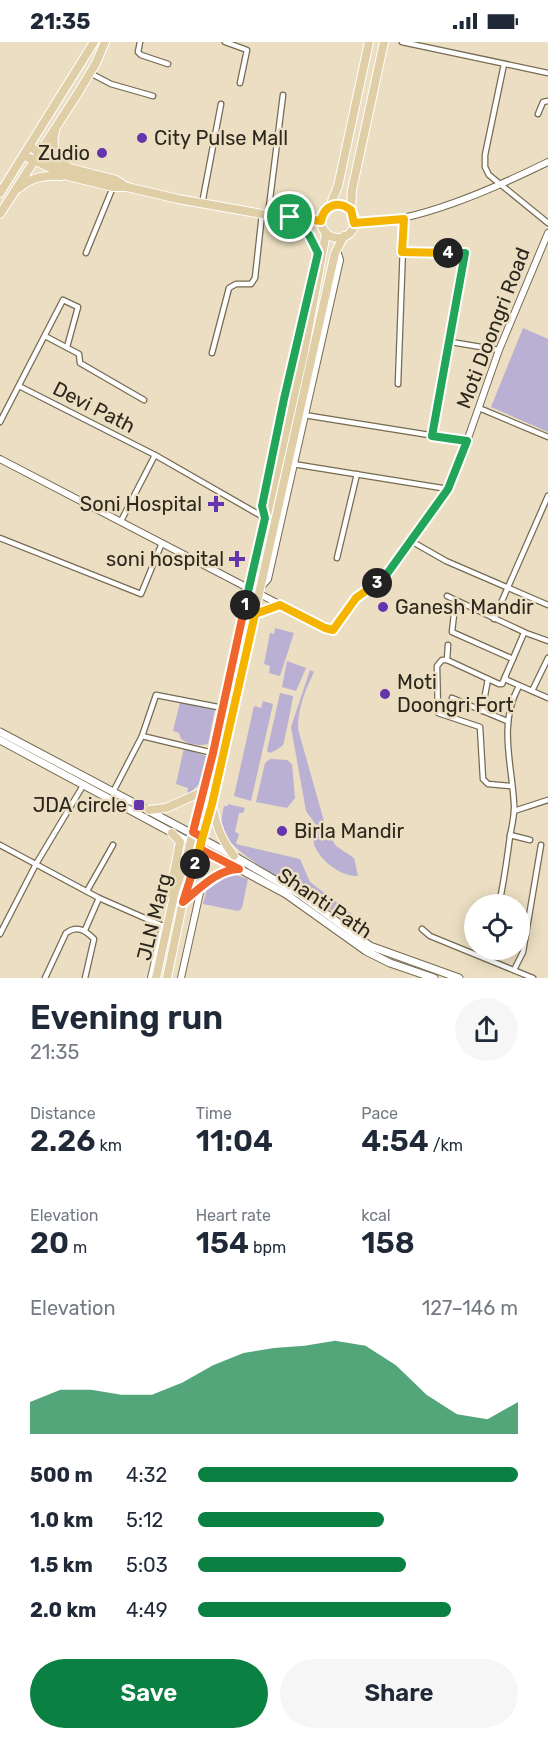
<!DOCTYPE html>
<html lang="en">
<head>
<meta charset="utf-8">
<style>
	body { margin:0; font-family:Rubik,sans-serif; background:#f6f6f7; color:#1f2937; height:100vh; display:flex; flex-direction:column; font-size:22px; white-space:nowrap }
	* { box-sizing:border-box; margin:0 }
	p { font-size:20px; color:#747a83 }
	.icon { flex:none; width:33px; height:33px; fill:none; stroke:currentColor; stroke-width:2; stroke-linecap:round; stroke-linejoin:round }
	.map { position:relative; height:936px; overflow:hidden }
	.drawer { display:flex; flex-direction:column; background:#fff; flex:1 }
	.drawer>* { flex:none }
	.controls { position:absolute; left:464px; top:852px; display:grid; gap:12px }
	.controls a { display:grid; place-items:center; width:66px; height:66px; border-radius:50%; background:#fff; box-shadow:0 3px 15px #0003; font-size:30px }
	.pin { position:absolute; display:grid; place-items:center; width:51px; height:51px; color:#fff; margin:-26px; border:3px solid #fff; border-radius:50%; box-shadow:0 2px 6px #0007 }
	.km { position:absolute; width:30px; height:30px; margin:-15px; border-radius:50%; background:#222; color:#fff; font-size:16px; line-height:30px; text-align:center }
	.round { display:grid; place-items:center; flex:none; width:63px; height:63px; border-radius:32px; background:#f6f6f7 }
	.head { display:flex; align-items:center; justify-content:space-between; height:102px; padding:0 30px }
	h1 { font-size:33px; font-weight:600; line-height:45px }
	.stats { display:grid; grid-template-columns:repeat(3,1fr); gap:9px; height:102px; padding:6px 30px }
	.stats div { display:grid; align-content:center }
	.stats b { font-size:30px; font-weight:600 }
	.stats small { font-size:16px; font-weight:400 }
	.stats p { font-size:16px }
	.chart { height:168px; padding:12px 30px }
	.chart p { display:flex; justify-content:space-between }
	.chart svg { width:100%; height:108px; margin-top:6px; fill:#0b8043; opacity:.7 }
	.primary-button { display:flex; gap:12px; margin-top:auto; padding:12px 30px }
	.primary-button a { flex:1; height:69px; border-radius:36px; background:#0b8043; color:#fff; font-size:24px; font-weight:600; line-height:69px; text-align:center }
	.primary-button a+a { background:#f6f6f7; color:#1f2937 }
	ul { padding:0 30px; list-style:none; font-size:20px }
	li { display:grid; grid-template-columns:96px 72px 1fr; align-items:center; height:45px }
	li i { height:15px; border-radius:8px; background:#0b8043 }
	.status { display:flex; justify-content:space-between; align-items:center; height:42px; padding:0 30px; background:#fff; direction:ltr }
	.status svg { height:16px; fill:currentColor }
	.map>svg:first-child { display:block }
</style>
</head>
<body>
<div class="status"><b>21:35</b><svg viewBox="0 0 49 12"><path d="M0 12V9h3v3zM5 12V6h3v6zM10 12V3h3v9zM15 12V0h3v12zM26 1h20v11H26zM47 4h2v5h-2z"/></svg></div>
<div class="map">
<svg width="548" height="936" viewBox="0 0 548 936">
	<rect width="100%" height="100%" fill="#ebdec2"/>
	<g fill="#b9b0d3">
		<polygon points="523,286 548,297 548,390 491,365"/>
		<polygon points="275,586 294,591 280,634 269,631 270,624 264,622 270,591 274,592"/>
		<polygon points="287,619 306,626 296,649 282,645"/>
		<path d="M310,628L314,630C305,649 298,665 298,687L327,790L336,804L354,816L358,834C341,835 319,818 314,802C313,795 315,789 316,783L306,769L291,685Z"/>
		<path d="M280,651L293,654C293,657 284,701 283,703C280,706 274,709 270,711L267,709Z"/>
		<polygon points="263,659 273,662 251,759 234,754 254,664 261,666"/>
		<path d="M180,660L215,667L208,702C199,704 189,703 181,697L179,691L173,689Z"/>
		<polygon points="184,706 206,714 199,742 187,754 188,746 176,742"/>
		<polygon points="270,717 287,718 292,722 295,756 287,766 256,760 265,721"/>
		<path d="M228,762L245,766L243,771H239L235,790L239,792L236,802L300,817L310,840L351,871L354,876L351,880C325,863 234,815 224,791C220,782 222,772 224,764H228Z"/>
		<polygon points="233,832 248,837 242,866 238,869 203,862 207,846"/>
	</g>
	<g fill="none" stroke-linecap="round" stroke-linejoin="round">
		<g stroke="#766b51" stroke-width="7">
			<g id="minor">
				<polyline points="140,0 138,10 141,13 168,22"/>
				<polyline points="225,0 247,8 240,41"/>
				<polyline points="402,0 548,31"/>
				<polyline points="504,22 485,113 485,125 489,133 548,181"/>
				<polyline points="90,31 111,42 153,54"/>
				<polyline points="538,72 543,60 548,59"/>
				<polyline points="202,162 221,62"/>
				<polyline points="268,173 283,53"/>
				<polyline points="403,210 465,211 432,394"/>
				<polyline points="86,211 113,145"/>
				<polyline points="45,294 79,312 80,321 144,358"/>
				<polyline points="451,300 499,308"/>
				<polyline points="212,311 229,246 236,242 251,242 255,236 262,172"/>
				<polyline points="398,342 404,177"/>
				<polyline points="19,344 155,413 265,476"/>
				<polyline points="479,366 548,395"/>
				<polyline points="304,373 467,399"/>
				<polyline points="0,380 63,258 78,265 67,305"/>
				<polyline points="293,422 448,447"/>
				<polyline points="121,479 155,413"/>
				<polyline points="0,496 141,552 162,501"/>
				<polyline points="411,499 446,519 548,563"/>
				<polyline points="337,516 357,432"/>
				<polyline points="447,554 526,591 548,599"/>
				<polyline points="459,560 454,572 452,590 513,617"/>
				<polyline points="494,577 548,454"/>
				<polyline points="524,591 505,635 507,638 548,656"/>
				<polyline points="448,603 447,618 442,618 437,624 438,671 480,685 483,737 488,742 511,744"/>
				<polyline points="447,618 499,642 502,642 505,635"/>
				<polyline points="532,649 548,616"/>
				<polyline points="452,656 507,679"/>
				<polyline points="482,669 488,637"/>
				<polyline points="142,694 156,653 223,666"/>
				<polyline points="113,750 142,694 213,711"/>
				<polyline points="514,769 548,758"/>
				<polyline points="510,793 530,798"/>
				<polyline points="0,803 99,856 163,884"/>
				<polyline points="87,849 113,803"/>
				<path d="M499,862C504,840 507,817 510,794C512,783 515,772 514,762C512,721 498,683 519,644"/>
				<polyline points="422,887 430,894 533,936"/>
				<polyline points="85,888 99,856"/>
				<polyline points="0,892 36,822 84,742"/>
				<polyline points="514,928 523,910 541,803"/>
				<path d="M45,936L66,891C77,883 85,888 94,897L85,936"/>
			</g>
		</g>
		<g stroke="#766b51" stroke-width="8">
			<g id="tertiary">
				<path d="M354,181C412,184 497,145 548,120"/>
				<polyline points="0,417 325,586 333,588 355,556 384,536 448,447 467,399 499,308 548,191"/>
				<polyline points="265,476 262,464 316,217 321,208"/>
				<polyline points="261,545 268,537 340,218 337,208"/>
				<polyline points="151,936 163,884"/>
				<polyline points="181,936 201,846"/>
			</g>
		</g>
		<g stroke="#766b51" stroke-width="9">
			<g id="secondary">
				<polyline points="0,690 234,814 299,852 370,904 459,936"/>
				<polyline points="0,698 286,852 366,909 390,921 434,936"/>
			</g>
		</g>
		<g stroke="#fff" stroke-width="10">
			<g id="primary">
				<path d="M55,89C51,104 55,113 66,123"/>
				<polyline points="30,105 61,124 116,138 127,145"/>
				<polyline points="25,114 68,134 113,145 127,145 178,157 262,172 321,179"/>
				<path d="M19,146C31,135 45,133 61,134"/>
				<polyline points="0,151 94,0"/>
				<circle cx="338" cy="179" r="17"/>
				<polyline points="330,164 338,144 369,0"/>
				<polyline points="351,168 352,148 384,0"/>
				<polyline points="0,172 78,51 96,21 105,0"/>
				<polyline points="290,175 309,193 318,211"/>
				<polyline points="255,572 280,563"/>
				<path d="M213,766C216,785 222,799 234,814"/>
				<polyline points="149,768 166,766 204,749"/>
				<polyline points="170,851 180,800 172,791"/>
				<polyline points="183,859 223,831 239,827"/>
				<polyline points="156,936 175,849 187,814 213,711 304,310 326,191"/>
				<polyline points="167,936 187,840 196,819 212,762 335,211 344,194"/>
			</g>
		</g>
		<use href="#minor" stroke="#fff" stroke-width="4.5"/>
		<use href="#tertiary" stroke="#fff" stroke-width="6"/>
		<use href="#secondary" stroke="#fff" stroke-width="7"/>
		<use href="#primary" stroke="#e0cea6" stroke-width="8"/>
	</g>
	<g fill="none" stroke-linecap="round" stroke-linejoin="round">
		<g stroke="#fff" stroke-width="12">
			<polyline id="split-1" points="245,563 265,476 262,464 284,357 318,211 309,193 290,175"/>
		</g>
		<g stroke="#fff" stroke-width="12">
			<path id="split-2" d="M195,822L183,860C199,847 218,827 239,827L200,807L202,795L193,790L213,711L245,563"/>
		</g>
		<g stroke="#fff" stroke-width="12">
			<polyline id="split-3" points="195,822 212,762 255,572 280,563 325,586 333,588 356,556 377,541"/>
		</g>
		<g stroke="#fff" stroke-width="12">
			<polyline id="split-4" points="377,541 384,536 448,447 467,399 432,394 465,211 448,211"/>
		</g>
		<g stroke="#fff" stroke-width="12">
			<path id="split-5" d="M290,175L321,179C324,163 338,158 351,168L354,181L404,177L402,210L448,211"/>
		</g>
		<use href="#split-1" stroke="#22a559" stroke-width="8"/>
		<use href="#split-2" stroke="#f0652b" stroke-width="8"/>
		<use href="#split-3" stroke="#f5b400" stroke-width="8"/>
		<use href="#split-4" stroke="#22a559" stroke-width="8"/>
		<use href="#split-5" stroke="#f5b400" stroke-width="8"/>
	</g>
	<g fill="#6535ad" stroke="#ebdec2" stroke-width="2">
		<circle cx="142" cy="96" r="6"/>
		<circle cx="102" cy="111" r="6"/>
		<path d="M213 453h6v6h6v6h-6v6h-6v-6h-6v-6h6z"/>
		<path d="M234 508h6v6h6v6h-6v6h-6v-6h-6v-6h6z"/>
		<circle cx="383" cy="565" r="6"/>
		<circle cx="385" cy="652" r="6"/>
		<rect x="133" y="757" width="12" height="12" rx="3"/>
		<circle cx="282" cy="789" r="6"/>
	</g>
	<g text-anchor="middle" stroke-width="5" stroke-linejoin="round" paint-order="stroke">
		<g font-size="20" fill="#2c271c" stroke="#ebdec2" text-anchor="start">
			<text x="154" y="103">City Pulse Mall</text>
			<text x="90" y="118" text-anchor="end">Zudio</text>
			<text x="202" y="469" text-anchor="end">Soni Hospital</text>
			<text x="224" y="524" text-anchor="end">soni hospital</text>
			<text x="395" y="572">Ganesh Mandir</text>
			<text x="397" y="647">Moti<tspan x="397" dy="23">Doongri Fort</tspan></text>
			<text x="127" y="770" text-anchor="end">JDA circle</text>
			<text x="294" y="796">Birla Mandir</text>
		</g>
		<g font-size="20" fill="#2c271c" stroke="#ebdec2">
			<text transform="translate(493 286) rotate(-69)" y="7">Moti Doongri Road</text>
			<text transform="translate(94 365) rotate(27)" y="7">Devi Path</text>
			<text transform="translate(325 861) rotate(34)" y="7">Shanti Path</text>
			<text transform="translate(154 875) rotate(-76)" y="7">JLN Marg</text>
		</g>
	</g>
</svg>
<div class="controls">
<a><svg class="icon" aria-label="locate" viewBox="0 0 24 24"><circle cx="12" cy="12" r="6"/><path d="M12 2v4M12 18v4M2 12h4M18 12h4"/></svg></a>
</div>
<div class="pin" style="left:290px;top:175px;background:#1e9e55"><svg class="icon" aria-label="arrive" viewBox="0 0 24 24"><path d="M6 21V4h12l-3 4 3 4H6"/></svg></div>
<b class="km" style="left:245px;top:563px">1</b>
<b class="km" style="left:195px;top:822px">2</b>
<b class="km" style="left:377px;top:541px">3</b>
<b class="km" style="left:448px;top:211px">4</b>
</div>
<section class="drawer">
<div class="head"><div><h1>Evening run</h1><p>21:35</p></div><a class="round"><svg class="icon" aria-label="share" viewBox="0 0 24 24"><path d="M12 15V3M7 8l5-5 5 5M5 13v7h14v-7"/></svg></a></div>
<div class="stats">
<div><p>Distance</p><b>2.26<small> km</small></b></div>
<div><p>Time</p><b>11:04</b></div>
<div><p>Pace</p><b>4:54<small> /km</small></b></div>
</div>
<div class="stats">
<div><p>Elevation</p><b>20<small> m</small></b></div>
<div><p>Heart rate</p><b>154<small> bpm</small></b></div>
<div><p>kcal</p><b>158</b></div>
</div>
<div class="chart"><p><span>Elevation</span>127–146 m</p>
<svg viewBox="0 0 160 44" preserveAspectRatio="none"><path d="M0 44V31L10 26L20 26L30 28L40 28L50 23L60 16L70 11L80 9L90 8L100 6L110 8L120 16L130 28L140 36L150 38L160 31V44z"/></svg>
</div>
<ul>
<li><b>500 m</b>4:32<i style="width:100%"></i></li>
<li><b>1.0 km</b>5:12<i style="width:58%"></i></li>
<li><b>1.5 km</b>5:03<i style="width:65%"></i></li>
<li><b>2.0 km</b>4:49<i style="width:79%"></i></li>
</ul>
<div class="primary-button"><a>Save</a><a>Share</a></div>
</section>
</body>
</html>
